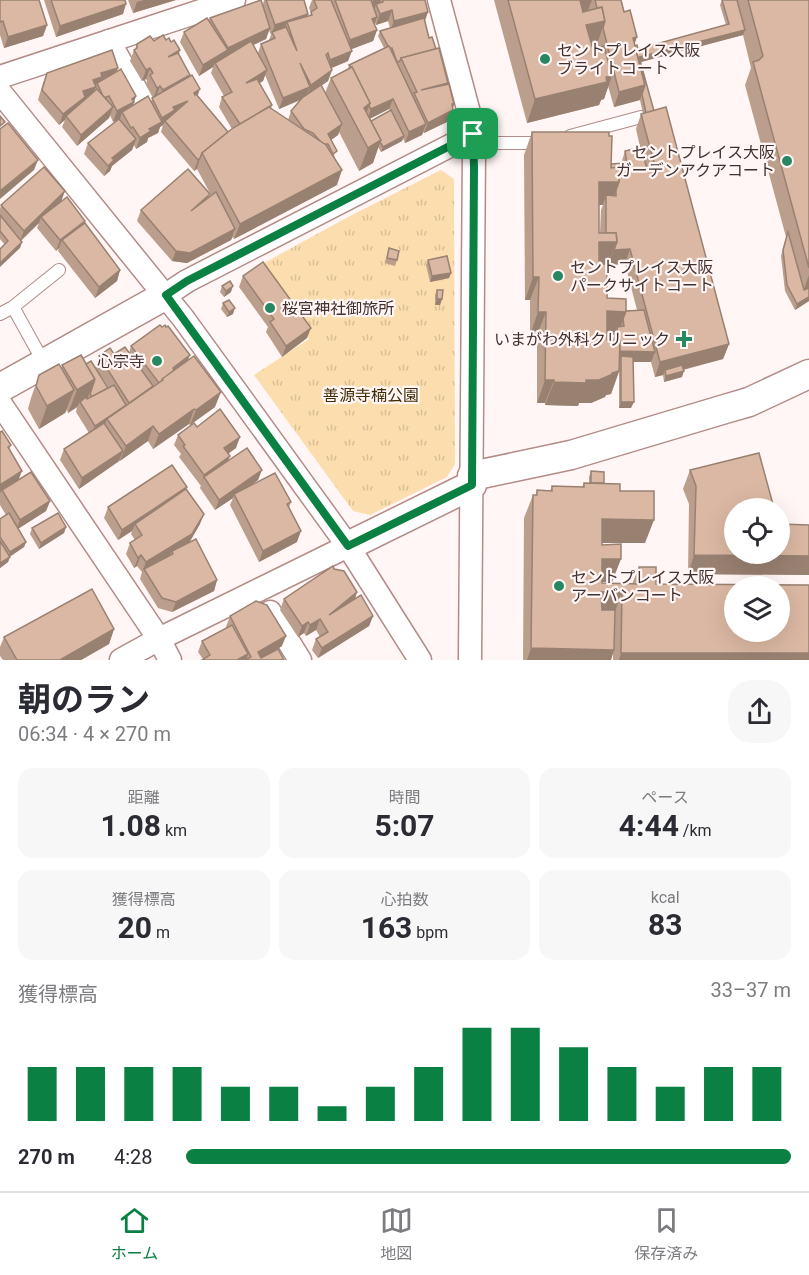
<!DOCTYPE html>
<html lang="ja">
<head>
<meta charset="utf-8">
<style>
	body { margin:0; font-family:Roboto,"Noto Sans JP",sans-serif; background:#f7f7f7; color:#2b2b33; height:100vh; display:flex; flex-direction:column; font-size:22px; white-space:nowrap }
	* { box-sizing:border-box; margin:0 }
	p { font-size:20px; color:#7c7c81 }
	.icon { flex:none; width:33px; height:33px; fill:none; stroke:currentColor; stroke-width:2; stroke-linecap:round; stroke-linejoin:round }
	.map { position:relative; height:660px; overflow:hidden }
	.side { display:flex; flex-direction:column; background:#fff; flex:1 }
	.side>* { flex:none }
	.controls { position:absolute; left:724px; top:498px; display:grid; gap:12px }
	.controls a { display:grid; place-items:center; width:66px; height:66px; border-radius:50%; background:#fff; box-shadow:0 6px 24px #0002; font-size:30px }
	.pin { position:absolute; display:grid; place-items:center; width:51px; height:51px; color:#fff; margin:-26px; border-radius:12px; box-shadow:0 3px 9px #0006 }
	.round { display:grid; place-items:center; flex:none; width:63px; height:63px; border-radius:24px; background:#f7f7f7 }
	.headline { display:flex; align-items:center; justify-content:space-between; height:102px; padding:0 18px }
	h1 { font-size:33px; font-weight:700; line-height:45px }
	.figures { display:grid; grid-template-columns:repeat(3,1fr); gap:9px; height:102px; padding:6px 18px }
	.figures div { display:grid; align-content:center; border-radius:15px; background:#f7f7f7; text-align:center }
	.figures b { font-size:30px; font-weight:700 }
	.figures small { font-size:16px; font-weight:400 }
	.figures p { font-size:16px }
	.chart { height:168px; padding:12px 18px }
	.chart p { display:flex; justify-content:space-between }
	.chart svg { width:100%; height:108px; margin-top:6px; stroke:#0b8043; stroke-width:6 }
	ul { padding:0 18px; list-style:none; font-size:20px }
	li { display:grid; grid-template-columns:96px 72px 1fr; align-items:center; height:45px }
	li i { height:15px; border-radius:8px; background:#0b8043 }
	.menu { display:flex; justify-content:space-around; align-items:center; height:84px; border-top:2px solid #e1e1e2; background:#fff; font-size:16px; color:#7c7c81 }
	.menu a { display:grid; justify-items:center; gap:3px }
	.menu .active { color:#0b8043 }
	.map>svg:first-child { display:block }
</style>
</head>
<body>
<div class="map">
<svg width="809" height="660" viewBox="0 0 809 660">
	<defs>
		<pattern id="park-tufts" width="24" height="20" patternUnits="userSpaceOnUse" patternTransform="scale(1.5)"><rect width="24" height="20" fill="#fcdeae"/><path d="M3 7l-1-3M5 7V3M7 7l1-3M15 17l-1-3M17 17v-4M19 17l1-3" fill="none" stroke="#d9bf96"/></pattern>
	</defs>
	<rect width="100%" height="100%" fill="#fff6f5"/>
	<polygon fill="url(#park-tufts)" points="441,170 454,179 455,464 447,477 370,515 353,511 254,375 309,339 255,268 348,217"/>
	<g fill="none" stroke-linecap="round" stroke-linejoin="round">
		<g stroke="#b38b87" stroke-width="14">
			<g id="service">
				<polyline points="570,136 641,117"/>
				<polyline points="474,143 545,143"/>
				<polyline points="13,307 44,363"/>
				<polyline points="0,314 13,307 59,270"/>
			</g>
		</g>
		<g stroke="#b38b87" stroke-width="25">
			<g id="minor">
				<polyline points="439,0 471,120 474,150 470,660"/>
				<polyline points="109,41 143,102"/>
				<polyline points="0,77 234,0"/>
				<polyline points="0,92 183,318 348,546 420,660"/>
				<polyline points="166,295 187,281 473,134"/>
				<polyline points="0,403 159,639 170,660"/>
				<polyline points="270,612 300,660"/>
				<polyline points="121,660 159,639 348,546"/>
			</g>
		</g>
		<g stroke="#b38b87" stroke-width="31">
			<g id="tertiary">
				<polyline points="0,388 166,295"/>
				<polyline points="472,476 571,455 725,409 749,402 809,374"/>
				<polyline points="348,546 472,485"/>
			</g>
		</g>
		<use href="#service" stroke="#fff" stroke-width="12"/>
		<use href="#minor" stroke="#fff" stroke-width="22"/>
		<use href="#tertiary" stroke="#fff" stroke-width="28"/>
	</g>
	<g fill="#bc9e8c" fill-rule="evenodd">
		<polygon points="0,0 47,25 43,36 4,48 0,35"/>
		<polygon points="44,0 125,0 123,14 56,37"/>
		<polygon points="128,0 176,0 133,13"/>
		<path d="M264,0H304L308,14L307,17L310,16L311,13L309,8L312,0H425L428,12L425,21L429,38L454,104L449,121L424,133L423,132L422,135L405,143L403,138L402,141L381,152L378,147L373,163L359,171L339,132L338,135L331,140L335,158L337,185L234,239L233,237L231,240L187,263L172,261L137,221L141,210L210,194L209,197L211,195L197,169L194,171L161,132L163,125L160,127L158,133L148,138L147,142L136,149L134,145L132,150L112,166L110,171L104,176L84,154L88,143L117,120L113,122L110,115L109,118L77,146L62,127L65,120L59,125L38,100L43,83L47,73L117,72L136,96L133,105L151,101L153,98L146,85L147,81L146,79L142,81L130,61L134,50L135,49L137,44L166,40L171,42L180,50L179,55L198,96L228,132L232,129L219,107L222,97L224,96L211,73L213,67L199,76L180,42L184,32L209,20L210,18L263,4ZM388,21L390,28L380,31L378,36L384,48L349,65L348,69L331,78L325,93L322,85L328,81L332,70L331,68L348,61L351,49L373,41L377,30L374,24L375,23L376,25ZM269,30L271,35L269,40L261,44L258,53L253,45L266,39ZM265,75L279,109L301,100L291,111L288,120L271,109L272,105L259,83L263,81ZM389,109L390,111L371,121L370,119Z"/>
		<path d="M494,0H621L635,45L638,49L726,25L720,5L722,0H809V301L795,310L785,291L781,256L786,237L745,85L751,68L743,35L641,62L654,111L729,344L723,359L683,370L682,377L664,382L663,375L655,377L651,362H633L631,408H619V372L611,394L606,395L605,397L591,403H579L578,406L545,405V403H537V335H530V300H525L524,155L532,132L611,164H621L625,151L640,147L636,129L641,114H643L640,100L614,107L608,86L604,99L601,100L599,105L527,123ZM597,43L598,47L593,49L592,45ZM599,205H603L601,210L600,233H599ZM625,264L637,310L626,311L607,298V265ZM607,335H614L613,340H607Z"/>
		<polygon points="61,202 83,224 120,270 117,281 95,298 58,251 59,248 56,251 37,228 39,223 21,241 22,242 20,248 5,245 0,239 0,209 1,205"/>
		<polygon points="389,248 397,260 395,266 385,263"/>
		<polygon points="428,260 451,273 449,278 430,282 426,265"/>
		<polygon points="243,276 307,338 282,357 266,332 268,327 239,287"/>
		<polygon points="222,286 231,292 224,297 220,292"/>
		<polygon points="437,290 442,299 440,305 435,305 435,295"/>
		<polygon points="223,303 233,314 227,317 221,309"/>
		<polygon points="131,346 188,360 215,407 190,425 189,424 153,449 148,441 79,489 60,460 64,449 89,433 76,412 77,407 68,413 67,410 65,413 39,429 28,409 31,398 39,375 61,369 62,365 86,364 108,388 109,388 95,367 99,356 129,353"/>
		<polygon points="197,427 236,448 228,454 228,461 258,480 250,486 291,502 289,508 297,542 259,562 230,505 233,498 215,510 200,488 201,485 201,486 179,457 181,454 174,445 178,435"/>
		<polygon points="0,431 11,445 9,450 19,480 50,501 46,511 18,529 26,542 24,547 10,556 8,562 0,568 0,519 6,515 0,505"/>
		<polygon points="690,470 735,554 809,525 809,524 809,575 688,574 689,504 683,489"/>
		<polygon points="591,471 604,483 620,491 645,543 602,543 612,582 602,582 602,583 632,584 639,567 656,584 809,660 613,660 613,652 611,660 523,660 524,518 533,495 536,495 537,490 550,491 552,486 582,487 584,483 589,483 589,477"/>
		<polygon points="186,489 200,524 189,542 217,580 214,591 172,612 158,608 140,579 142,572 137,566 134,568 126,554 130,543 135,540 131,534 132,531 118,540 104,518 108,507"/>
		<polygon points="66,527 64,533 39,549 30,534 32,528"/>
		<polygon points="355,598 373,616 369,626 318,658 312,650 316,639 320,637 316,630 306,636 304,633 298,637 280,610 284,599"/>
		<polygon points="230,616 282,646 278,649 284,660 203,659 198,652 202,641 226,628 226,627"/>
		<polygon points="114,629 109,644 81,660 3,660 0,656 0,647 4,637"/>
	</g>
	<g fill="#998172">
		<polygon points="144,0 176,0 133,13 137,2"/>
		<polygon points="373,0 381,0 378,7 376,4 375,8 370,10"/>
		<polygon points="574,0 592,0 588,10 569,15"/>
		<polygon points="126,4 123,14 56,37 60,26"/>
		<polygon points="392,10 388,21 376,25 380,14"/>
		<polygon points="428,12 424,22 390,31 394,21"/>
		<polygon points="308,14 304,24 287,22 284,31 272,32 271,35 275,25"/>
		<polygon points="377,17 373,28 372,19"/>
		<polygon points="605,21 597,44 577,48 586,25"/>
		<polygon points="47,25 43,36 4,48 8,37"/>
		<polygon points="270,28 266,39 224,59 228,48"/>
		<polygon points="377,30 373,41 347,51 350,40"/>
		<polygon points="745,30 743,35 637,63 639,57"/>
		<polygon points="637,37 632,52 633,38"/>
		<polygon points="228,50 224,61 215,63 213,67 199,76 203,65"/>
		<polygon points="352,51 348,61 327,70 330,60"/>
		<polygon points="118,68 114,79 97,84 97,83 92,98 84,100 81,108 66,116 65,120 59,125 63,114 93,80 101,73"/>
		<polygon points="150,68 146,79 142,81 146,70"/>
		<polygon points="267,70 263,81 242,94 246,83"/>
		<polygon points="332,70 328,81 307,96 311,85"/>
		<polygon points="190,75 186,86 159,101 163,90"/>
		<polygon points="612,76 604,99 601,100 599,105 527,123 535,99"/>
		<polygon points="645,85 640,100 614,107 619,92"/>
		<polygon points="160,86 156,97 153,99 157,88"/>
		<polygon points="310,87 306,97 279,109 283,98"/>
		<polygon points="200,89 196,100 194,93"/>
		<polygon points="136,96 130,113 122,112 120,119 113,122 117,111"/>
		<polygon points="393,99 389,109 367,120 371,109"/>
		<polygon points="188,101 165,121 163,125 160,127 158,133 148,138 147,142 136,149 140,138 149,129 159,123 162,118 173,107"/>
		<polygon points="370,103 362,126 364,108"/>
		<polygon points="452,104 454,104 452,111 453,110 449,121 424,133 428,123"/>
		<polygon points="113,107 109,118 77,146 81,135"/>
		<polygon points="342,124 338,135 324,145 328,134"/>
		<polygon points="426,124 422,135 405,143 409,132"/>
		<polygon points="404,136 402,141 381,152 383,147"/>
		<polygon points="136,139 132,150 112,166 110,171 104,176 112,158"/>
		<polygon points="381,140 373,163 359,171 368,148"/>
		<polygon points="200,158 197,169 194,171 198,160"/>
		<polygon points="38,160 34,170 0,199 0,191"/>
		<polygon points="342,170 337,185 234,239 240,224"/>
		<polygon points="599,182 619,182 611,205 606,195 603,205 591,205"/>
		<polygon points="65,191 61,202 41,217 39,223 20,241 24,231"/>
		<polygon points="85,221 81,231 62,240 59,248 56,251 60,240"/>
		<polygon points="235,229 231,240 187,263 172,261 176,251"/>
		<polygon points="22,242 20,248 0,267 0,263"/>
		<polygon points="599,242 617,242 608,265 590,265"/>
		<polygon points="630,249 625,264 608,265 614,250"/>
		<polygon points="120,270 117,281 95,298 99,287"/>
		<polygon points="451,273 449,278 430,282 432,276"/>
		<polygon points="809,275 809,293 802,295"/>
		<polygon points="533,277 539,277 530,300 525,300"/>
		<polygon points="233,286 231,292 224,297 226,291"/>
		<polygon points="809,297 809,301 795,310 797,304"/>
		<polygon points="437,299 442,299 440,305 435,305"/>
		<polygon points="235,308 233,314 227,317 229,312"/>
		<polygon points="607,311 626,312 618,335 617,327 614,335 599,334"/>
		<polygon points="538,312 546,312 537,335 530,335"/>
		<polygon points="311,328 307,338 282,357 286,346"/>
		<polygon points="729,344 723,359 666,374 665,370 663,375 655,377 660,362"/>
		<polygon points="619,351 655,352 651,362 621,362 621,356 619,362"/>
		<polygon points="190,355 186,366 163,380 173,368"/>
		<polygon points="619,371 611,394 606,395 605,397 591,403 579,403 578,406 545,405 554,382 586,380"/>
		<polygon points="684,371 682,377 664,382 666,376"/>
		<polygon points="95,379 86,402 80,402 77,407 68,413 77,390"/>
		<polygon points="545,380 554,380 545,403 537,403"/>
		<polygon points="74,390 65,413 39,429 47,406"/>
		<polygon points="221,392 215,407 190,425 196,410"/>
		<polygon points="621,402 634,402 631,408 619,408"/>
		<polygon points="126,405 122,416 107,419 104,428 91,436 95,426"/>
		<polygon points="194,409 189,424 153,449 159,434"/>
		<polygon points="153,426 148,441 120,461 126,446"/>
		<polygon points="240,437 236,448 220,459 224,448"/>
		<polygon points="123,451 119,461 79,489 82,478"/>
		<polygon points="230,456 226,467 204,477 201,486 204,475"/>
		<polygon points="262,470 258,480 235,496 234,494 233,498 215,510 219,500"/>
		<polygon points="22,471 18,481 2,490 0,493 0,485"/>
		<polygon points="187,487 183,497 135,524 132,531 118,540 122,530"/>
		<polygon points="50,501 46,511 16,530 20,520"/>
		<polygon points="204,514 200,524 188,545 172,551 170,555 144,569 142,572 146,562"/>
		<polygon points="602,519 654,520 645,543 594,543"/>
		<polygon points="66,527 64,533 39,549 41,543"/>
		<polygon points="301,531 297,542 259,562 263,551"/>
		<polygon points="26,542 24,547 8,558 10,552"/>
		<polygon points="141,555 137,566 134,568 138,558"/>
		<polygon points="694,555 809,556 809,575 688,574"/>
		<polygon points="10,557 8,562 0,568 0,563"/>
		<polygon points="602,559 621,559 612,582 593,582"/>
		<polygon points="217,580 214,591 172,612 176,602"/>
		<polygon points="622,591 614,615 593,615 601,592"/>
		<polygon points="357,592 354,603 329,615"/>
		<polygon points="373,616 369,626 318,658 322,648"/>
		<polygon points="320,619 316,630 306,636 310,625"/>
		<polygon points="308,622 304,633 298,637 302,626"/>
		<polygon points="114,629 109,644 81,660 60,660"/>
		<polygon points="286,636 282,646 259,660 258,652"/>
		<polygon points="531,648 614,650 611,660 527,660"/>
		<polygon points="621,653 809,653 809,660 619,660"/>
		<polygon points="248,654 246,660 237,660"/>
	</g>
	<g fill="#dbb8a3" stroke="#998172" stroke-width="1.5" fill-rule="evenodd">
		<polygon points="0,0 39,0 47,25 8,37 3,21 0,22"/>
		<polygon points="51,0 125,0 126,4 60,26"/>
		<polygon points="261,0 270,28 228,48 210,18"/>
		<polygon points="266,0 304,0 308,14 275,25"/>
		<polygon points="314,0 331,0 352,51 330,60 328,53 326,55 332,70 311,85 300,63 310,87 283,98 261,44 275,38 272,32 286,27 297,51 287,22 312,15 311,12 317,8"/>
		<polygon points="335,0 371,0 377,17 372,19 377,30 350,40"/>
		<polygon points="383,0 425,0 428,12 394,21 392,10 380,14 376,4 383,2"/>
		<polygon points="508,0 580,0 583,12 602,7 605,21 586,25 593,49 604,46 612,76 606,77 607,82 535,99"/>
		<polygon points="595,0 621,0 624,12 630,10 637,37 633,38 645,85 619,92 603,28 605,21 602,7 597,8"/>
		<polygon points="722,0 737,0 745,30 639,57 654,111 646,113 642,94 645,85 635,46 637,45 638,49 729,24"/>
		<polygon points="748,0 809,0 809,268 753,62 759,60 763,56"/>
		<polygon points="207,18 228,50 203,65 184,32"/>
		<polygon points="424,18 429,38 432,37 436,49 401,58 400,61 397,62 392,48 390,48 388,46 380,31"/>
		<polygon points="163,35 166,40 169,38 171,42 174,40 180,50 168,57 178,53 190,75 163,90 160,86 157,88 150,75 153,73 150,68 146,70 134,50 137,48 137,44 150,36 154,41"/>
		<polygon points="251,41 267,70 246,83 257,79 272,105 240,124 222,97 232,92 215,63"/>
		<polygon points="389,46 426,124 409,132 393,99 371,109 369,106 370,103 352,67 351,67 349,65"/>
		<polygon points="439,48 448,83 421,90 449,84 454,104 452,104 453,110 428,123 414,93 417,92 401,58"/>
		<polygon points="112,50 118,68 101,73 102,77 93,80 96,87 83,91 85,97 63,114 42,90 47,73"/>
		<polygon points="352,67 370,103 364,108 381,140 368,148 331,78"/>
		<polygon points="121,69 136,96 132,99 134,102 117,111 109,96 104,98 97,83"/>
		<polygon points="192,75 200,89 194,93 195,95 196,94 228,132 202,153 200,158 198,160 165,121 188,101 173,107 175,110 162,118 152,98"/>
		<polygon points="321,85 342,124 328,134 337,151 333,154 328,144 324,144 320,141 313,133 304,129 291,111 302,98"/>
		<polygon points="97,89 113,107 81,135 66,116"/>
		<polygon points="148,96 162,122 149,129 151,131 140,138 133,127 131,128 122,112"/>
		<polygon points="269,107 326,145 342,170 240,224 202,153 233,128"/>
		<polygon points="666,107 729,344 660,362 630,249 614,250 617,242 616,233 606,233 606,195 616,196 616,190 619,182 619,167 611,168 611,164 627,163 625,151 641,147 647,169 655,166 641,114"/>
		<polygon points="391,110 404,136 383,147 380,142 381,140 371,121"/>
		<polygon points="0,116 5,122 0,126"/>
		<polygon points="119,119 136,139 112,158 114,160 108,166 88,143"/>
		<polygon points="8,123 38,160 0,191 0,129"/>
		<polygon points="532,132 609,132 609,136 612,136 611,168 619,167 619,182 599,182 599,233 616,233 617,242 599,242 599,264 607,264 607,298 626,299 626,312 607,311 607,340 620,340 619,371 612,373 613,374 599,380 586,380 586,383 554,382 554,380 545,380 546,312 538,312 539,277 533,277"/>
		<polygon points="44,167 65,191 24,231 1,205"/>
		<polygon points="188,169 210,194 191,211 216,192 235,229 190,253 176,251 141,210"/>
		<polygon points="67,197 85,221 60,240 41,217"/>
		<polygon points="0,215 22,242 0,263 0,249 8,241 0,231"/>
		<polygon points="85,223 120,270 99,287 62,240"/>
		<polygon points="788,232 804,290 809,288 809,297 797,304 787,285 783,250"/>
		<polygon points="389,248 399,251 397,260 387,258"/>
		<polygon points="447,256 451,273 432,276 428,260"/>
		<polygon points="263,262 311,328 286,346 270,322 274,319 243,276"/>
		<polygon points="230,281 233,286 226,291 222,286"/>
		<polygon points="437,290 443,290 442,299 437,299"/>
		<polygon points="229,300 235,308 229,312 223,303"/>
		<polygon points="644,310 655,352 620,351 620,340 618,340 617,327 624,326 623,319 626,311"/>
		<polygon points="160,325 162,327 165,325 166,327 168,326 190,355 173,368 174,370 159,383 131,346"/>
		<polygon points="125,347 153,386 129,403 99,356 110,348 114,354"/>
		<polygon points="81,355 95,379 77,390 62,365"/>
		<polygon points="194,356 221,392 196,410 194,409 159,434 153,426 126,446 107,419 163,380 162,379"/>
		<polygon points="621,356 633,357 634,402 621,402"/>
		<polygon points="91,361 108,388 92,397 90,394 95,379 86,364"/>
		<polygon points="59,364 74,390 47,406 36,386 39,375"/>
		<polygon points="682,365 684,371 666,376 665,370"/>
		<polygon points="114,385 126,405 95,426 80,402 86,397 87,399"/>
		<polygon points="220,409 240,437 224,448 230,456 204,475 183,446 185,445 178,435 194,423 197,427"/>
		<polygon points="104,423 123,451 82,478 64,449"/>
		<polygon points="2,431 11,445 8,447 22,471 0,485 0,432"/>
		<polygon points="247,448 262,470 219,500 204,477"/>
		<polygon points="759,453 774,508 735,508 735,554 780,554 780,524 809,525 809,556 694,555 696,486 690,470"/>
		<polygon points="172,465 187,487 122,530 108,507"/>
		<polygon points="591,471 604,472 604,483 591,483"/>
		<polygon points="31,472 50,501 20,520 2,490"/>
		<polygon points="275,473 291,502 287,504 301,531 263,551 234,494"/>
		<path d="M584,483L620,484V491H654V520L602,519V545L621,544V559H602V583L639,584V567H656V584L809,585V653H621L622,591L601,592L602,610H615L614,650L531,648L533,495H537V490L552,491V486L584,487ZM735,586H780V632H735Z"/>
		<polygon points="186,489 204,514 192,534 146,562 141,555 138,558 130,543 142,535 135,524"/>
		<polygon points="9,513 26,542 10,552 0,537 0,519"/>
		<polygon points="58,513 66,527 41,543 32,528"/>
		<polygon points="196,539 217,580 176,602 162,598 144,569 173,554 172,551"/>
		<polygon points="0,541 10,557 0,563"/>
		<polygon points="333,566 334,569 344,571 357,592 329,615 361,595 373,616 322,648 316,639 328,632 320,619 310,625 308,622 302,626 284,599"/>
		<polygon points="92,589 114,629 60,660 17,660 4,637"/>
		<polygon points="256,601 267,605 286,636 258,652 261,658 278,649 284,660 245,660 251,657 230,616"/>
		<polygon points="232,625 248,654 237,660 202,660 210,655 202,641"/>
	</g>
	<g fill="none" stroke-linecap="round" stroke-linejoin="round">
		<g stroke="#fff" stroke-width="12">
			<polygon id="route" points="473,134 474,168 472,485 348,546 166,295 187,281"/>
		</g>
		<use href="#route" stroke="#0b8043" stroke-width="8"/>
	</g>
	<g fill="#268760" stroke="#fff6f5" stroke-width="2">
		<circle cx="545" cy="59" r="6"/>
		<circle cx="787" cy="161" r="6"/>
		<circle cx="558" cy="276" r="6"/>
		<circle cx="270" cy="308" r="6"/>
		<path d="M681 330h6v6h6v6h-6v6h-6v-6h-6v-6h6z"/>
		<circle cx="157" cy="361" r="6"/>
		<circle cx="559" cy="586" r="6"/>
	</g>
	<g text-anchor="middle" stroke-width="4.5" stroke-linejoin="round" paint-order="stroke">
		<g font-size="16" fill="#42312f" stroke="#fff6f5" text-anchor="start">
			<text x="557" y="56">セントプレイス大阪<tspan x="557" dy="18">ブライトコート</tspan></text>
			<text x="775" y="158" text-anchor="end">セントプレイス大阪<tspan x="775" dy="18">ガーデンアクアコート</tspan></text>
			<text x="570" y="273">セントプレイス大阪<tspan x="570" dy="18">パークサイトコート</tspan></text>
			<text x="282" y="314">桜宮神社御旅所</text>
			<text x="670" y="345" text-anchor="end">いまがわ外科クリニック</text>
			<text x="145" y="367" text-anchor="end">心宗寺</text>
			<text x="571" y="583">セントプレイス大阪<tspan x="571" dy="18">アーバンコート</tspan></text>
		</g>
		<g font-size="16" fill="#402b02" stroke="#fff6f5">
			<text x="371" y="401">善源寺楠公園</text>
		</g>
	</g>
</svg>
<div class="controls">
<a><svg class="icon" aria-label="locate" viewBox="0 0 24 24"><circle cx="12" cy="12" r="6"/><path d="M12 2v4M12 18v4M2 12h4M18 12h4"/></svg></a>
<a><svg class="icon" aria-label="layers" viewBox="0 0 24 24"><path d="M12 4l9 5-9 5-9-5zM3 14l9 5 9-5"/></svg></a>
</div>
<div class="pin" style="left:473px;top:134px;background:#1e9e55"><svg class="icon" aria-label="arrive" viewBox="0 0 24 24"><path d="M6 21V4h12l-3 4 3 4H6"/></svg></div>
</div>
<section class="side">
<div class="headline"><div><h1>朝のラン</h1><p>06:34 · 4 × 270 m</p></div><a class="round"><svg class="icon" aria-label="share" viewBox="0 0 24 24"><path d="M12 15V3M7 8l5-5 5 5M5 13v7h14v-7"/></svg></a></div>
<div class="figures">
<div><p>距離</p><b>1.08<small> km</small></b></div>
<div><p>時間</p><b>5:07</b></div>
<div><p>ペース</p><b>4:44<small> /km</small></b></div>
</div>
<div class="figures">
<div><p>獲得標高</p><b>20<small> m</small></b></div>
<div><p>心拍数</p><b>163<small> bpm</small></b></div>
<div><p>kcal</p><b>83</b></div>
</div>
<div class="chart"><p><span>獲得標高</span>33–37 m</p>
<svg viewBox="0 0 160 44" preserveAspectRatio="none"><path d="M5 44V22M15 44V22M25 44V22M35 44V22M45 44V30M55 44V30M65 44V38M75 44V30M85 44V22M95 44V6M105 44V6M115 44V14M125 44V22M135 44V30M145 44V22M155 44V22"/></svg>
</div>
<ul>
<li><b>270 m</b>4:28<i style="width:100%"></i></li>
</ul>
</section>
<nav class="menu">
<a class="active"><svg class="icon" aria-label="home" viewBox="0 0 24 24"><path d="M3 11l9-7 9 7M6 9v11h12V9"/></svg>ホーム</a>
<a><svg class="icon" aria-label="map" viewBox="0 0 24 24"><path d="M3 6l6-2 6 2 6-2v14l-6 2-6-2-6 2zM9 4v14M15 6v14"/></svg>地図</a>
<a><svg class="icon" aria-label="saved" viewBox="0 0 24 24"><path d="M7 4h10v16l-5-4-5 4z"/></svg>保存済み</a>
</nav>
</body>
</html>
